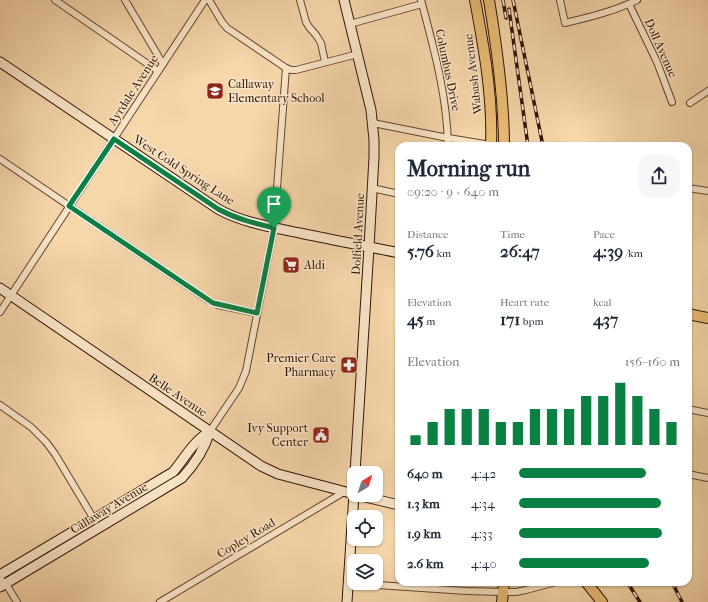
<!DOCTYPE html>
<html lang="en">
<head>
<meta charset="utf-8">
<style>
	body { margin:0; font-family:"IM FELL French Canon",serif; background:#f6f6f7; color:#1f2937; height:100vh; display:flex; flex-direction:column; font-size:15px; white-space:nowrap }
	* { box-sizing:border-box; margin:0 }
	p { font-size:13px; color:#747a83 }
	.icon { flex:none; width:22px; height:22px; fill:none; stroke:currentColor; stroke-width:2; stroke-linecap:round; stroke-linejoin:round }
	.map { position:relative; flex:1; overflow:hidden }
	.side { position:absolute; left:395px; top:142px; width:297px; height:444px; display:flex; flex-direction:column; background:#fff; border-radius:12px; box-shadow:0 1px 3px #0004 }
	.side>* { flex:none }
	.needle { width:26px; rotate:38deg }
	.fabs { position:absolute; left:347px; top:466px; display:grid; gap:8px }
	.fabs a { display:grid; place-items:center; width:36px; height:36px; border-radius:8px; background:#fff; box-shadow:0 1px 3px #0004; font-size:20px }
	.pin { position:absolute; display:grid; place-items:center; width:34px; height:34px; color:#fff; margin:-41px -17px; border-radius:50% 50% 50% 0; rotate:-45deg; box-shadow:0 0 4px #0007 }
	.pin .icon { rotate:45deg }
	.round { display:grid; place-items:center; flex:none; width:42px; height:42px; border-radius:12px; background:#f6f6f7 }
	.head { display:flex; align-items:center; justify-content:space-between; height:68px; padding:0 12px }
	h1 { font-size:22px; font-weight:700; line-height:30px }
	.figures { display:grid; grid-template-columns:repeat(3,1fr); gap:6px; height:68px; padding:4px 12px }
	.figures div { display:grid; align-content:center }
	.figures b { font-size:17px; font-weight:700 }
	.figures small { font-size:11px; font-weight:400 }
	.figures p { font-size:11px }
	.chart { height:112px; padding:8px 12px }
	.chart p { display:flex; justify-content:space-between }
	.chart svg { width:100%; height:72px; margin-top:4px; stroke:#0b8043; stroke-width:6 }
	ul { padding:0 12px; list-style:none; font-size:13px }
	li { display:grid; grid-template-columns:64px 48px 1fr; align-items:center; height:30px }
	li i { height:10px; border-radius:5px; background:#0b8043 }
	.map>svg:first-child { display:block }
</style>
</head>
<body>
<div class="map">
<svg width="708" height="602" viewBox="0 0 708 602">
	<rect width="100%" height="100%" fill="#f6d7aa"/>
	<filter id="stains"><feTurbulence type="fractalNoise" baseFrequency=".005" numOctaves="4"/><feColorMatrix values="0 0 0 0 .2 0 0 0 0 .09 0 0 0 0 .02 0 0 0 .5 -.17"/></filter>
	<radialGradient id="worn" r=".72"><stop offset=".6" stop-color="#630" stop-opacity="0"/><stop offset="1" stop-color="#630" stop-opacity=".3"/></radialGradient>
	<polygon fill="#bebe87" stroke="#766947" points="88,525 91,529 15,575 13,573 14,570"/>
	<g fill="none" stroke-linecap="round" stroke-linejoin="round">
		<g stroke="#614530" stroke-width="8">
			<g id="street">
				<polyline points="55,0 158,71"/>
				<polyline points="125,0 163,64"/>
				<polyline points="209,0 222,22 227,28 286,68 291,70 296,70 358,54"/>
				<polyline points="300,0 306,22 309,27 316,35 321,43 325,62"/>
				<path d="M421,0C434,49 447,95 448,146"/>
				<path d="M560,0L565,23C590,17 615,11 637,0"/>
				<polyline points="629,4 657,62 672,102"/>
				<polyline points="350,24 422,4"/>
				<polyline points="690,103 708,91"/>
				<polyline points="373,123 448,138 491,145"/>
				<polyline points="0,159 208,300 218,305 257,313"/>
				<polyline points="372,188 399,194"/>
				<polyline points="688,188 708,191"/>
				<polyline points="0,312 205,0"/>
				<polyline points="0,405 31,427 46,442 55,454 95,521"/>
				<polyline points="688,409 708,413"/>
				<polyline points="210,431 239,388 246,371 274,228 286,68"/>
				<polyline points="688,474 708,478"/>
				<polyline points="0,579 6,584 17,602"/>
				<polyline points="348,583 466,591 503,592 516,592 526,590 556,582"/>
				<polyline points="160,602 344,492"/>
			</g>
		</g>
		<g stroke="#2f1407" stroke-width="11">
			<g id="secondary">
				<polyline points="344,0 371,110 374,140 374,157 369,247 355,473"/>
				<path d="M0,62L218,209C243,223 272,227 300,233C333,240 366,246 399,253"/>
				<polyline points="0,288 261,466 278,474 354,494"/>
				<polyline points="357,495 399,505"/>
				<path d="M0,575L173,472C180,464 186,454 193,446C198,440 204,435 210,431"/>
				<path d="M0,587L182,478C194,465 205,448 210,431"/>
				<polyline points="347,602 354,494"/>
			</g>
		</g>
		<g stroke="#2f1407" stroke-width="12">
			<g id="primary">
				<path d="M475,0C484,48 493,97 491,146"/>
				<path d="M489,0C497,48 504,97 504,146"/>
				<polyline points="688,314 708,318"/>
				<polyline points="586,582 602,602"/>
				<polyline points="502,602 504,582"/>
			</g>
		</g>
		<use href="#street" stroke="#f9e5c8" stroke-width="6"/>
		<use href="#secondary" stroke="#f9e5c8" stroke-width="9"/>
		<use href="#primary" stroke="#ebbc75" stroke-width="10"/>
		<g stroke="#2f1407" stroke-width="3.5">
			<g id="rail">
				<polyline points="503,0 506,18"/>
				<polyline points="513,0 543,146"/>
				<polyline points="509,9 528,146"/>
				<polyline points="627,582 640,602"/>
				<polyline points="672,582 682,602"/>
			</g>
		</g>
		<use href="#rail" stroke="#f9e5c8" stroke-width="2" stroke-dasharray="6" stroke-linecap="butt"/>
	</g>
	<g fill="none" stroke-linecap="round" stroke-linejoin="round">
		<g stroke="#fff" stroke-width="8">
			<path id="route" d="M114,139L218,209C236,219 254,223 274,228L257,313L213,303L69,206Z"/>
		</g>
		<use href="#route" stroke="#0b8043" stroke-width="5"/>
	</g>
	<defs>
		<g id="school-square" transform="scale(0.9)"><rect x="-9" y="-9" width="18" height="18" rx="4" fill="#8f2418" stroke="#f9e5c8"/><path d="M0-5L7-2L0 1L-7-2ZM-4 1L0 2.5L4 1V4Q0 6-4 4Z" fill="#fff"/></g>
		<g id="supermarket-square" transform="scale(0.9)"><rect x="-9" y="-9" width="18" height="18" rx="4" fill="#8f2418" stroke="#f9e5c8"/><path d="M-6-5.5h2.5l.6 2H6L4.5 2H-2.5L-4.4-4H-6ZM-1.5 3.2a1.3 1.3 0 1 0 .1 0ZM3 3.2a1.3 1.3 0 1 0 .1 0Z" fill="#fff"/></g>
		<g id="pharmacy-square" transform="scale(0.9)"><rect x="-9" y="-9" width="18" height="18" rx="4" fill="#8f2418" stroke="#f9e5c8"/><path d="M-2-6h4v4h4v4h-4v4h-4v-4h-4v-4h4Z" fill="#fff"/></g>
		<g id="civic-square" transform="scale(0.9)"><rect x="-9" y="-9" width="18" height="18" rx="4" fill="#8f2418" stroke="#f9e5c8"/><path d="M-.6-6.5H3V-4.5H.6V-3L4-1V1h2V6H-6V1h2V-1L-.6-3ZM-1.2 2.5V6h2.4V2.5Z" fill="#fff"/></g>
	</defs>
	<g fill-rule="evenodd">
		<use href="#school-square" x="215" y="91"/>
		<use href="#supermarket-square" x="291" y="265"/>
		<use href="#pharmacy-square" x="349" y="365"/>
		<use href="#civic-square" x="321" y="435"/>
	</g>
	<g text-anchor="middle" stroke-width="3" stroke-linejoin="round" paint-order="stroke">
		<g font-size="12" fill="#2f1407" stroke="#f9e5c8">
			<text transform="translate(661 48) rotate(66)" y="4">Doll Avenue</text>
			<text transform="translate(448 70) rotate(78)" y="4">Columbus Drive</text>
			<text transform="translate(473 74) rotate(-97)" y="4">Wabash Avenue</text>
			<text transform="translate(133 90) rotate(-57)" y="4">Ayrdale Avenue</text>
			<text transform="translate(184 170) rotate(33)" y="4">West Cold Spring Lane</text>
			<text transform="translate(358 234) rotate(-87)" y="4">Dolfield Avenue</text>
			<text transform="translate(178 395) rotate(34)" y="4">Belle Avenue</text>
			<text transform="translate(109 508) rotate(-31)" y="4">Callaway Avenue</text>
			<text transform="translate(246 538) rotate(-31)" y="4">Copley Road</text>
		</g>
		<g font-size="12" fill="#2f1407" stroke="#f9e5c8" text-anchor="start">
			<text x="228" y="88">Callaway<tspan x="228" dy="14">Elementary School</tspan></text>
			<text x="304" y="269">Aldi</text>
			<text x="336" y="362" text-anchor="end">Premier Care<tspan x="336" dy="14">Pharmacy</tspan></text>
			<text x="308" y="432" text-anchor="end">Ivy Support<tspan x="308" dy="14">Center</tspan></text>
		</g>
	</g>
	<rect width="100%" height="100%" filter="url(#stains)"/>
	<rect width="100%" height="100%" fill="url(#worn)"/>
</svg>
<div class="fabs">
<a><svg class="needle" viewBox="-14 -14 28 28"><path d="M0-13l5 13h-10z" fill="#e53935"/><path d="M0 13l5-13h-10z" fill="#747a83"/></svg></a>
<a><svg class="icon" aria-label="locate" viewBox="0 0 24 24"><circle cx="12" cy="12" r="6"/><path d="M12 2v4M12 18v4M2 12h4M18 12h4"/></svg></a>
<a><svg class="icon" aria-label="layers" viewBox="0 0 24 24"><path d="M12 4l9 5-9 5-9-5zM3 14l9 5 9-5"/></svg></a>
</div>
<div class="pin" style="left:274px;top:228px;background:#1e9e55"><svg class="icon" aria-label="arrive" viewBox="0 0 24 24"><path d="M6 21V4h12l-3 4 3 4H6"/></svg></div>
<section class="side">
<div class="head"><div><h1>Morning run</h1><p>09:20 · 9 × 640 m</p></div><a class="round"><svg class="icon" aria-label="share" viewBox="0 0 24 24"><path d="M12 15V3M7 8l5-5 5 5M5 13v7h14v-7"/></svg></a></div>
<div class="figures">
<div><p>Distance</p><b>5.76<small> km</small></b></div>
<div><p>Time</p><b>26:47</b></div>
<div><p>Pace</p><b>4:39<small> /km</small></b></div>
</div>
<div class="figures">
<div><p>Elevation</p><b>45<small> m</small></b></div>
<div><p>Heart rate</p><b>171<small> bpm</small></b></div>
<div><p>kcal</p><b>437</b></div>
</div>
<div class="chart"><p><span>Elevation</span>156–160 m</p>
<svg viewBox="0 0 160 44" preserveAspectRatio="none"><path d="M5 44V38M15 44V30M25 44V22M35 44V22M45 44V22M55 44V30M65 44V30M75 44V22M85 44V22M95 44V22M105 44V14M115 44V14M125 44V6M135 44V14M145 44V22M155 44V30"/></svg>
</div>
<ul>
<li><b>640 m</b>4:42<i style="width:79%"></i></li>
<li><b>1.3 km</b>4:34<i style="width:88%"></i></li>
<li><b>1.9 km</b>4:33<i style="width:89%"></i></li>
<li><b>2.6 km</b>4:40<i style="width:81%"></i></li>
</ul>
</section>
</div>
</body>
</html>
